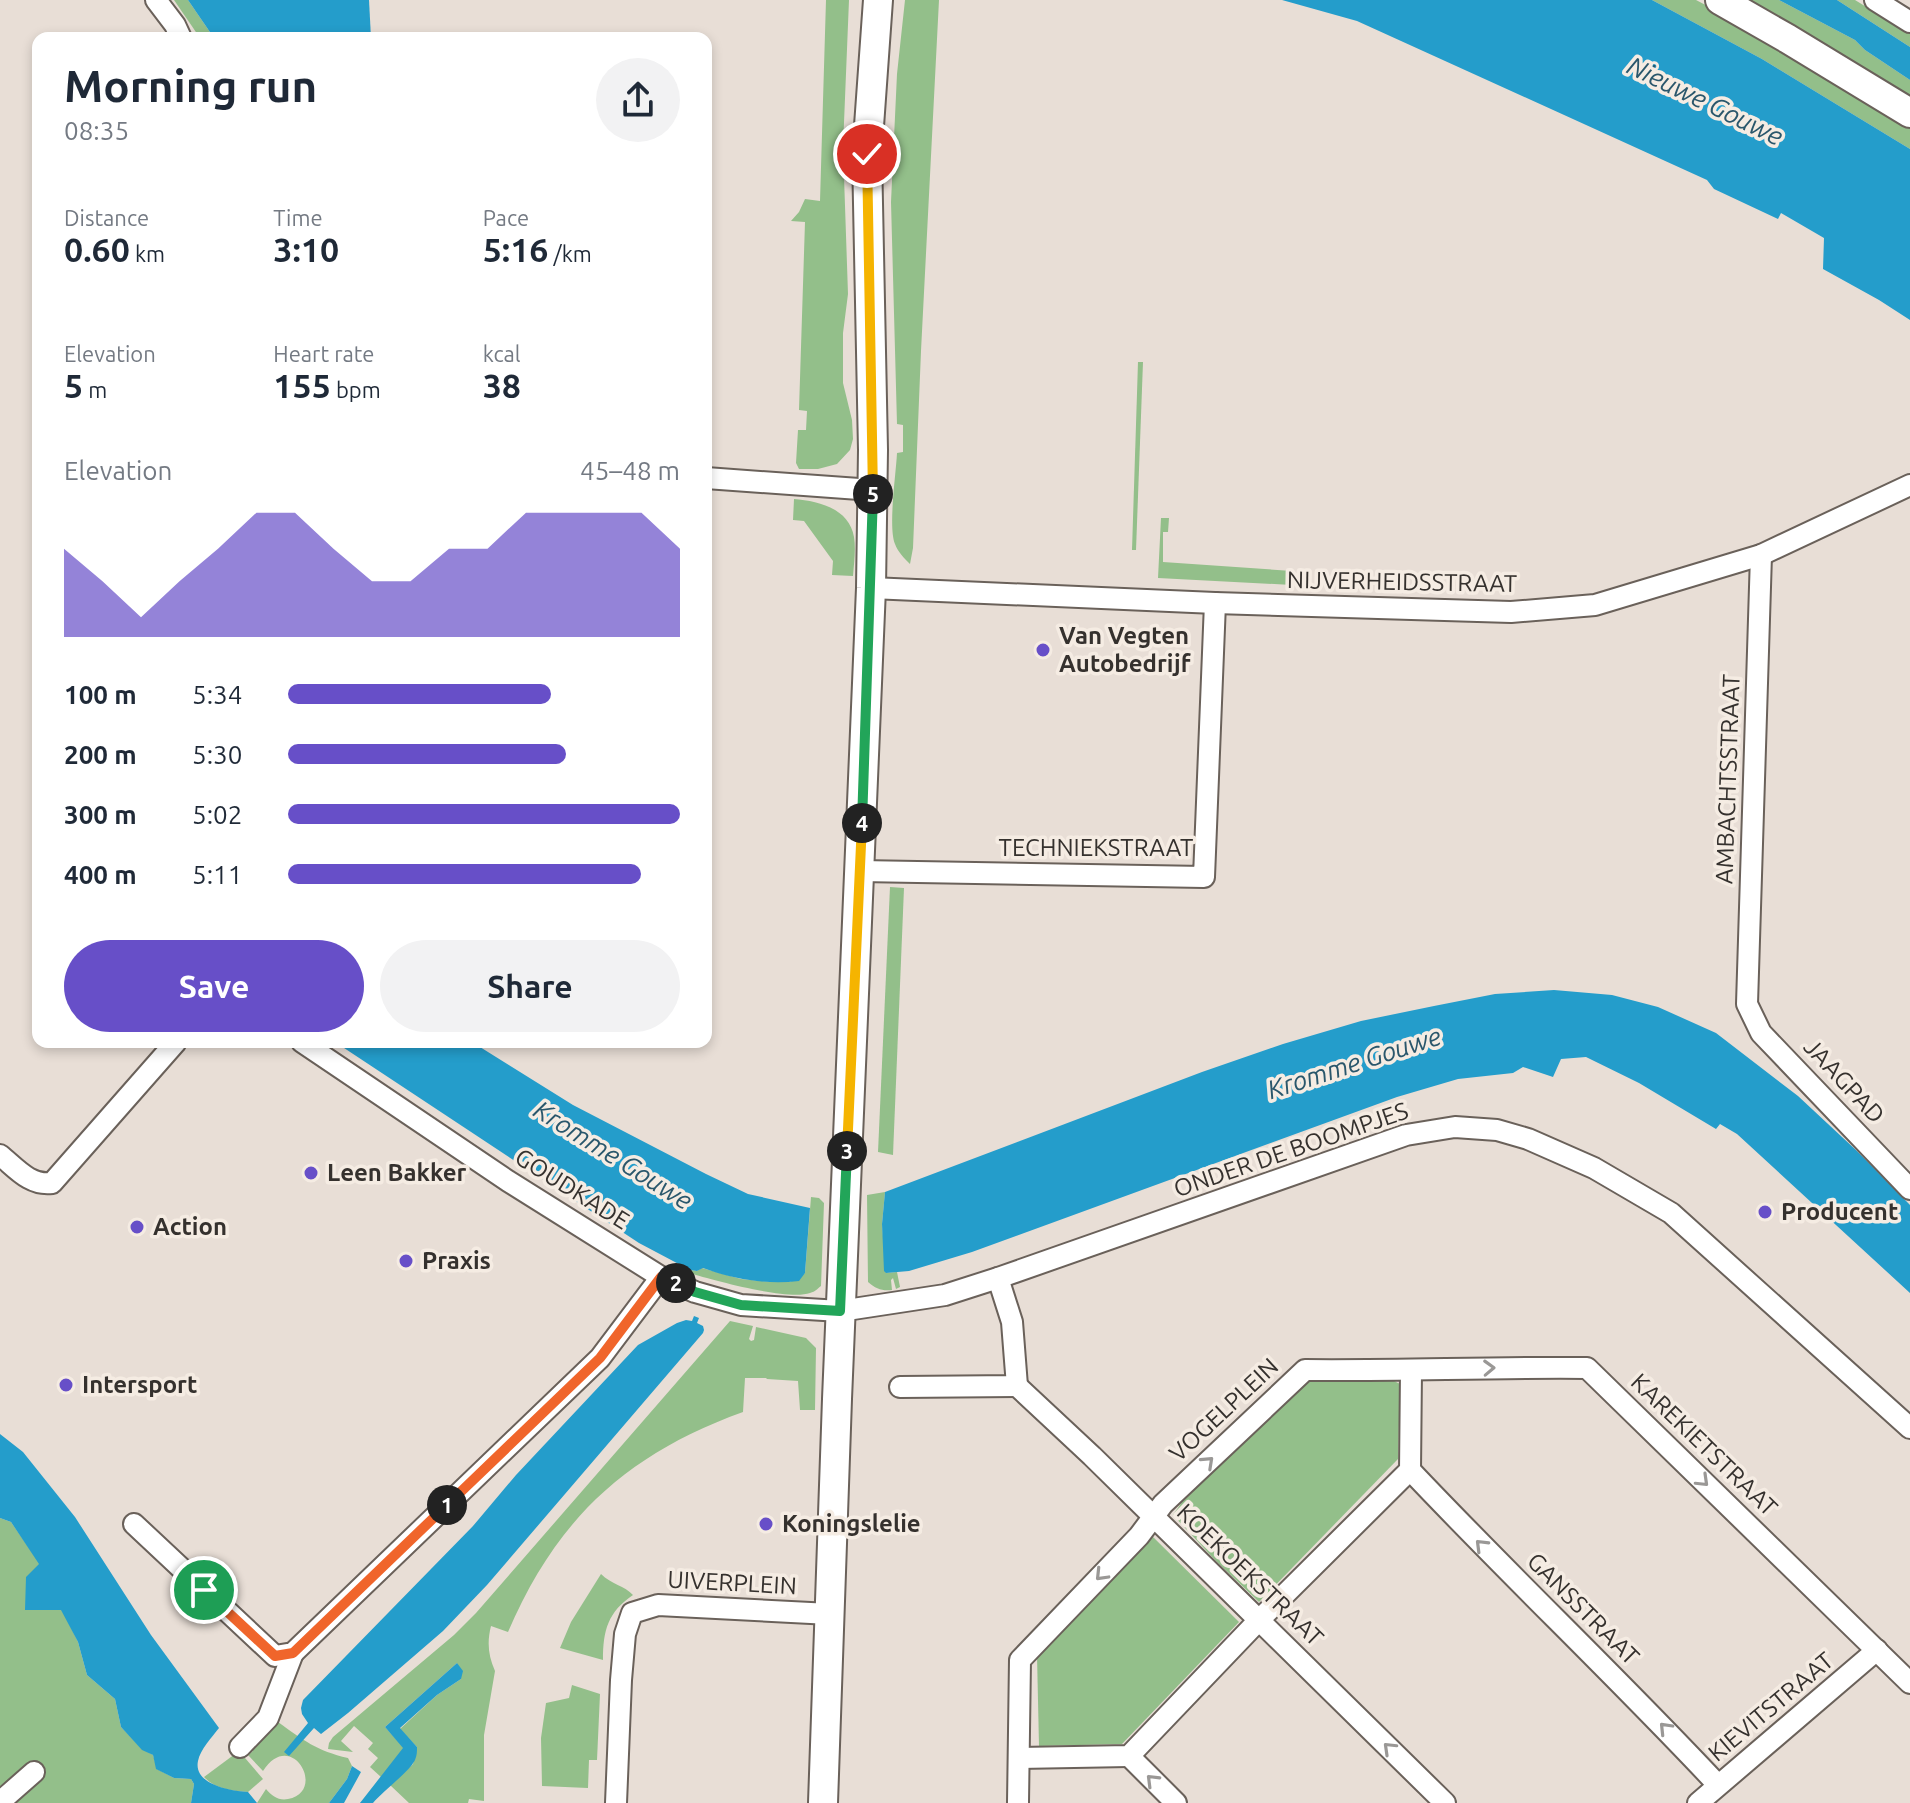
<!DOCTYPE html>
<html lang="en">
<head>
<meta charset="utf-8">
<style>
	body { margin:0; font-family:Ubuntu,sans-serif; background:#f2f2f3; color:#1f2937; height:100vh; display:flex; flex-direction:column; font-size:30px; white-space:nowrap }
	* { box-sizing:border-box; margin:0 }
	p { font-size:26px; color:#747a83 }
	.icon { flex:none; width:44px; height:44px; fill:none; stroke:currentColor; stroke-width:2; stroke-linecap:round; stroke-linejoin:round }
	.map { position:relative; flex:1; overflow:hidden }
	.panel { position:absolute; left:32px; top:32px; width:680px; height:1016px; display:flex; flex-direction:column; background:#fff; border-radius:16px; box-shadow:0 4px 12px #0003 }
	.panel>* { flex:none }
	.pin { position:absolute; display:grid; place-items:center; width:68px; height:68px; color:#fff; margin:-34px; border:4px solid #fff; border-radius:50%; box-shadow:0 2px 8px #0007 }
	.km { position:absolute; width:40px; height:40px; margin:-20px; border-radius:50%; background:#222; color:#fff; font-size:22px; line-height:40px; text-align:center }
	.round { display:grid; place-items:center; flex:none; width:84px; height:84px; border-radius:42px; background:#f2f2f3 }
	.overview { display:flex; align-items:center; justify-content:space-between; height:136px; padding:0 32px }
	h1 { font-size:44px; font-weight:600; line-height:60px }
	.stats { display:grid; grid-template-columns:repeat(3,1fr); gap:12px; height:136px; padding:8px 32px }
	.stats div { display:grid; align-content:center }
	.stats b { font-size:34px; font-weight:600 }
	.stats small { font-size:22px; font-weight:400 }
	.stats p { font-size:22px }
	.chart { height:224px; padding:16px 32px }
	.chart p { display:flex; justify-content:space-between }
	.chart svg { width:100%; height:144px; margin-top:8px; fill:#674fc8; opacity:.7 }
	.cta { display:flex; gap:16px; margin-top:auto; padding:16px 32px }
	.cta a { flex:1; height:92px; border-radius:48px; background:#674fc8; color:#fff; font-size:32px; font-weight:600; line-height:92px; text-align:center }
	.cta a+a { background:#f2f2f3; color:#1f2937 }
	ul { padding:0 32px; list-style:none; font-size:26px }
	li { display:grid; grid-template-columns:128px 96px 1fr; align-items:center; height:60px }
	li i { height:20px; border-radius:10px; background:#674fc8 }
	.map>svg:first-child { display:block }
</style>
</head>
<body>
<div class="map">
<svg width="1910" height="1803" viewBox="0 0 1910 1803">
	<rect width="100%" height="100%" fill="#e8ded6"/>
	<g fill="#93bf8a">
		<polygon points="174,0 188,0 214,38 200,38"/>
		<polygon points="826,0 849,0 843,147 848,294 843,333 843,383 852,420 853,439 850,450 837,464 818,469 799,469 796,463 798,430 806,430 807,411 799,410 805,222 791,221 799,212 805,199 820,201"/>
		<path d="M905,0H939L921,351L913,548L910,564C904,558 898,552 895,544C888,527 896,474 897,453L903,452V425L897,424L891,202L897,74Z"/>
		<polygon points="1652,0 1696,0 1717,11 1910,126 1910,149 1762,59"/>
		<polygon points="1749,0 1779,0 1855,40 1865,50 1910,80 1910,98"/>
		<polygon points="1837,0 1855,0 1910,34 1910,47"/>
		<polygon points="1138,362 1143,362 1136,550 1132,550"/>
		<path d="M794,499C818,501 849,508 854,537C856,549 854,563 853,576L832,575L833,561L804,521L793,520Z"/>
		<polygon points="1161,518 1169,518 1168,532 1163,532 1163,562 1292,571 1292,585 1158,578"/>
		<polygon points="890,887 904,888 893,1155 878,1152"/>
		<path d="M885,1192L882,1224L886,1273L897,1272L900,1287L896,1289L893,1278L891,1280L892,1290C882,1291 876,1289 868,1282L867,1195Z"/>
		<path d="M811,1197L819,1198L824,1203L821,1286C816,1290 816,1291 810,1293C788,1301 713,1280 689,1273L690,1270L697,1271L702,1268L741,1279L772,1282H790L805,1273Z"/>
		<path d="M730,1321L753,1326L749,1339L751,1341L754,1340L756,1327L806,1338L816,1348L815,1410H800L798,1381L767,1379L766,1378H745L743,1412C627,1454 557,1518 508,1632L491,1626C487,1642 488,1655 495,1671L484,1735V1801L469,1799L468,1803H409L390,1785L413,1764L417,1747L400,1729L437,1695L461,1679L457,1663L385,1727L404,1748L381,1777L370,1767L378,1758L368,1749L373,1743L354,1726L341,1741L353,1752L328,1749L329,1743L333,1737L454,1635L476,1613Z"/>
		<polygon points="1364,1378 1388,1378 1400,1384 1398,1459 1259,1602 1216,1561 1173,1515 1182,1502 1305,1381"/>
		<polygon points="0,1518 11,1522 40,1564 78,1642 87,1675 115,1699 121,1727 142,1749 153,1755 157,1769 174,1778 191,1779 194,1784 191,1803 0,1803"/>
		<polygon points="1151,1535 1239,1622 1122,1744 1039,1746 1037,1655"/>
		<path d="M601,1574C611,1584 625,1586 633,1595C608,1612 603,1630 603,1660L560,1648L571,1622Z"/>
		<polygon points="572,1685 600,1694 597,1760 589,1760 588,1788 542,1786 541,1738 546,1703 569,1698"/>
		<path d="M278,1722C303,1740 317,1751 348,1758L352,1766L347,1779L329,1803H257L266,1789C272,1796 279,1801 288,1799C328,1791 291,1727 263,1771L248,1755L253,1751L250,1747Z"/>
		<path d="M239,1751L263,1779L248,1792C232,1791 215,1789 204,1777Z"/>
	</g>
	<g fill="#249dcb">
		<polygon points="188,0 369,0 371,38 214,38"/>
		<polygon points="1282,0 1652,0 1762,59 1910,149 1910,320 1879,300 1823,269 1824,238 1781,213 1778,219 1714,189 1707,180 1357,21"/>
		<polygon points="1779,0 1837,0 1910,47 1910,80 1865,50 1855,40"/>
		<polygon points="1554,990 1612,995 1658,1007 1716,1033 1798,1096 1857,1151 1910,1205 1910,1293 1737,1134 1720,1124 1716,1129 1639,1083 1586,1057 1561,1059 1553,1077 1523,1067 1513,1073 1458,1079 1397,1097 972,1252 909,1271 886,1273 884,1271 882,1224 885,1192 1202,1072 1283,1044 1361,1021 1434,1006 1495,994"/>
		<path d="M335,1042H472L573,1105L706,1174L748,1194L810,1208L805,1273L799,1281C766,1285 733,1279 703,1268L697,1271L690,1270L639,1243Z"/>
		<polygon points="694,1316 699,1318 697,1323 703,1326 704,1330 703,1333 487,1585 443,1631 348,1713 321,1734 314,1728 289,1756 284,1752 308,1723 302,1714 301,1708 303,1700 473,1526 516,1475 638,1345 677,1323 686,1320 692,1321"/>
		<path d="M0,1434L23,1452L75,1517L151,1635L219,1728C212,1737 200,1750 198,1761C193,1785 232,1791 248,1792L257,1803H191L194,1784L191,1779L174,1778L156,1769L153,1755L142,1750L121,1727L115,1699L87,1675L78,1642L61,1610H25L26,1577L39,1564L11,1522L0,1518Z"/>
		<path d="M457,1663L463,1671L461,1679L437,1695L400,1728L417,1747C417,1752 417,1755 415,1760C410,1771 383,1791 373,1803H360L403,1748L385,1727Z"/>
		<polygon points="352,1766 361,1772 344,1803 329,1803 347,1779"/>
	</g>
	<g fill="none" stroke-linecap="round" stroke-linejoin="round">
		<g stroke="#6a615a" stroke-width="24">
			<g id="street">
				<polyline points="156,0 175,25 181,38"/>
				<polyline points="1875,0 1910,22"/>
				<polyline points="706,478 873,490"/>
				<polyline points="1761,555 1747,1004 1761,1033 1910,1189"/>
				<polyline points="871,588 1215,603 1511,612 1595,605 1761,555 1910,485"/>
				<polyline points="860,871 1204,877 1215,603"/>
				<polyline points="302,1042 508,1181 661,1277 695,1292 741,1305 840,1311 945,1295 998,1278 1406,1135 1455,1127 1497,1130 1528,1139 1594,1168 1671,1213 1910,1428"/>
				<path d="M0,1155C16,1168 30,1186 52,1183L176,1042"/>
				<polyline points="1017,1386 1092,1456 1445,1803"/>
				<polyline points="900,1387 1017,1386 1012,1322 998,1278"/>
				<path d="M1410,1470C1511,1577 1618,1678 1718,1785"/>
				<polyline points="134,1524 275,1656 293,1653 600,1358 661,1277"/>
				<polyline points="240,1747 268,1718 293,1653"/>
				<polyline points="1129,1756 1176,1803"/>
				<polyline points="1019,1758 1129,1756 1259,1620 1410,1470 1411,1371"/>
				<polyline points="1,1801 34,1772"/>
				<polyline points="616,1803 621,1680 625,1634 632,1613 658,1605 830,1614"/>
				<path d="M1018,1803L1020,1660L1139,1536L1163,1504L1305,1370C1399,1371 1493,1367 1587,1368L1910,1683"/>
				<polyline points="1698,1803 1877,1650"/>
			</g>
		</g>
		<g stroke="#6a615a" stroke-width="32">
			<g id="secondary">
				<polyline points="1720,0 1788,39 1910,113"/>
				<polyline points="823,1803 837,1399 871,588 873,450 867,154 878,0"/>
			</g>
		</g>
		<use href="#street" stroke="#fff" stroke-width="20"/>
		<use href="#secondary" stroke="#fff" stroke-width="28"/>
	</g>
	<defs><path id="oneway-chevron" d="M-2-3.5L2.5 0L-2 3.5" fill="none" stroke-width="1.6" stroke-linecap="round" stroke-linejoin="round" transform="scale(2)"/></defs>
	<g stroke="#9a9896">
		<use href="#oneway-chevron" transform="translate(1489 1368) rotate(-2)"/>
		<use href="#oneway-chevron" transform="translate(1208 1462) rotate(-43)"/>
		<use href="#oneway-chevron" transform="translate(1703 1481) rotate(44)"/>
		<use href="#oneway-chevron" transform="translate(1481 1545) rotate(-135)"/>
		<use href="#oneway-chevron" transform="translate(1101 1575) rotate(134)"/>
		<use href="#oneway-chevron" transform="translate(1665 1728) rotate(-134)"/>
		<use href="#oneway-chevron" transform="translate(1389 1748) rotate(-136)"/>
		<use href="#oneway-chevron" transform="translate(1152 1780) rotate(-135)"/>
	</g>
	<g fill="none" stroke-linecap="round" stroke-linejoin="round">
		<g stroke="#fff" stroke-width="16">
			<polyline id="split-1" points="204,1590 275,1656 293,1653 447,1505"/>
		</g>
		<g stroke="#fff" stroke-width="16">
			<polyline id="split-2" points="447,1505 600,1358 661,1277 676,1283"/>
		</g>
		<g stroke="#fff" stroke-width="16">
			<polyline id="split-3" points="676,1283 695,1292 741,1305 840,1311 847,1151"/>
		</g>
		<g stroke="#fff" stroke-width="16">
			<polyline id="split-4" points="847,1151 862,823"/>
		</g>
		<g stroke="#fff" stroke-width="16">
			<polyline id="split-5" points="862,823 873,494"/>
		</g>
		<g stroke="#fff" stroke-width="16">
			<polyline id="split-6" points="867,154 873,494"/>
		</g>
		<use href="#split-1" stroke="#f0652b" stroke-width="10"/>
		<use href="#split-2" stroke="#f0652b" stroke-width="10"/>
		<use href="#split-3" stroke="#22a559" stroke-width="10"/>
		<use href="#split-4" stroke="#f5b400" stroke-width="10"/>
		<use href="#split-5" stroke="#22a559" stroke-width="10"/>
		<use href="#split-6" stroke="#f5b400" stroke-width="10"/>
	</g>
	<g fill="#674fc8" stroke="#f5ece3" stroke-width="3">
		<circle cx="1043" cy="650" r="8"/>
		<circle cx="311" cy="1173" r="8"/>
		<circle cx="1765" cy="1212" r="8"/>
		<circle cx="137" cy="1227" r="8"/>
		<circle cx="406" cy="1261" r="8"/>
		<circle cx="66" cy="1385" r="8"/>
		<circle cx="766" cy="1524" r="8"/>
	</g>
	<g text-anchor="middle" stroke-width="7" stroke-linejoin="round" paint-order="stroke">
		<g font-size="24" fill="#35312e" stroke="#f5ece3">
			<text transform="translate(1402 582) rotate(1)" y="8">NIJVERHEIDSSTRAAT</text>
			<text transform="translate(1728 779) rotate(-88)" y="8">AMBACHTSSTRAAT</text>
			<text x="1096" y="856">TECHNIEKSTRAAT</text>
			<text transform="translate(1844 1081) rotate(47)" y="8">JAAGPAD</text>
			<text transform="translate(1291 1150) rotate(-19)" y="8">ONDER DE BOOMPJES</text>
			<text transform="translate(572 1189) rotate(32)" y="8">GOUDKADE</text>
			<text transform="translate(1224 1410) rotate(-43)" y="8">VOGELPLEIN</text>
			<text transform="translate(1704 1445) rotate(44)" y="8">KAREKIETSTRAAT</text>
			<text transform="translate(1250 1575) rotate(44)" y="8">KOEKOEKSTRAAT</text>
			<text transform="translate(732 1583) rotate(3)" y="8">UIVERPLEIN</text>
			<text transform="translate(1583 1609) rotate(45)" y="8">GANSSTRAAT</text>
			<text transform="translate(1771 1707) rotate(-40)" y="8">KIEVITSTRAAT</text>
		</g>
		<g font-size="24" font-weight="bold" fill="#35312e" stroke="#f5ece3" text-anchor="start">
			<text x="1059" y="644">Van Vegten<tspan x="1059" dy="28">Autobedrijf</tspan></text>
			<text x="327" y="1181">Leen Bakker</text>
			<text x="1781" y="1220">Producent</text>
			<text x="153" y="1235">Action</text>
			<text x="422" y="1269">Praxis</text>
			<text x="82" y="1393">Intersport</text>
			<text x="782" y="1532">Koningslelie</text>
		</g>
		<g font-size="26" font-style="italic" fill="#2a576c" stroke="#f5ece3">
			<text transform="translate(1705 101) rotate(26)" y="9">Nieuwe Gouwe</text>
			<text transform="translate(1354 1063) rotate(-18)" y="9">Kromme Gouwe</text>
			<text transform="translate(613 1155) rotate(32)" y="9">Kromme Gouwe</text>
		</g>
	</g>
</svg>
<div class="pin" style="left:204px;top:1590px;background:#1e9e55"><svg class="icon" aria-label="arrive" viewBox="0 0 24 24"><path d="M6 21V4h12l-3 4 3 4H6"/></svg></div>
<div class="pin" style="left:867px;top:154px;background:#d93025"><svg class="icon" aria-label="check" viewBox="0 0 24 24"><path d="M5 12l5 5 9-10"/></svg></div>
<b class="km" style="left:447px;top:1505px">1</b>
<b class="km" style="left:676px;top:1283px">2</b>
<b class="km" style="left:847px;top:1151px">3</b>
<b class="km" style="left:862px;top:823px">4</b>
<b class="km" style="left:873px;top:494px">5</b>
<section class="panel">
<div class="overview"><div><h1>Morning run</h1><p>08:35</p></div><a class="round"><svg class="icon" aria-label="share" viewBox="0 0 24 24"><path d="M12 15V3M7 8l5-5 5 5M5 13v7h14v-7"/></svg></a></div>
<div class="stats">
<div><p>Distance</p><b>0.60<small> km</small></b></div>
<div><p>Time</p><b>3:10</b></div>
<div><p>Pace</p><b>5:16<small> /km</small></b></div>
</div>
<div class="stats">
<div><p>Elevation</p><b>5<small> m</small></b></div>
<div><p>Heart rate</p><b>155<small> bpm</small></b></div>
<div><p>kcal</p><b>38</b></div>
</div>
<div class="chart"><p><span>Elevation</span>45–48 m</p>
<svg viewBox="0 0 160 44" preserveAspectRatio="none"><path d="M0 44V17L10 27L20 38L30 27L40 17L50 6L60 6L70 17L80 27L90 27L100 17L110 17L120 6L130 6L140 6L150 6L160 17V44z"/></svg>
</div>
<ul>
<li><b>100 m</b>5:34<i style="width:67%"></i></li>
<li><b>200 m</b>5:30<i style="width:71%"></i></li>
<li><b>300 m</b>5:02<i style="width:100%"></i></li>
<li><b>400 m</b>5:11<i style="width:90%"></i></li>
</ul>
<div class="cta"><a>Save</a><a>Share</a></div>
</section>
</div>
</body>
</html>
